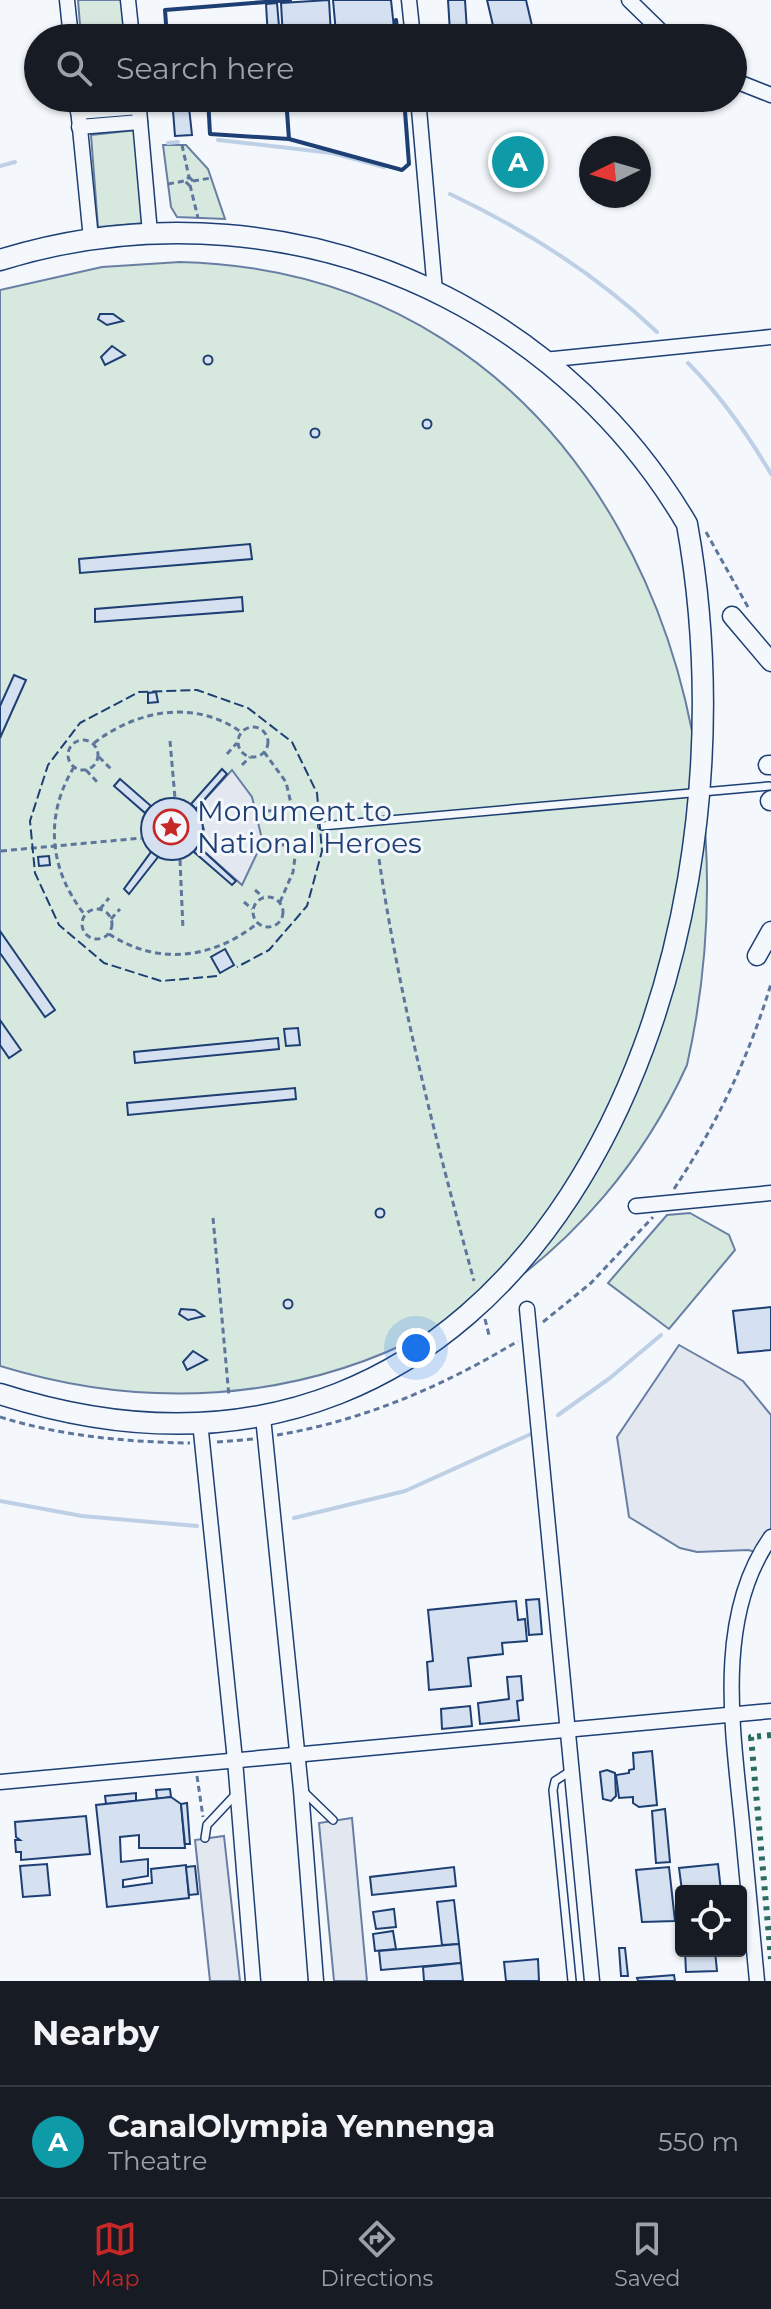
<!DOCTYPE html>
<html lang="en">
<head>
<meta charset="utf-8">
<style>
  body { margin:0; font-family:Montserrat,sans-serif; background:#20242c; color:#f1f3f6 }
  .controls { position:absolute; right:24px; bottom:24px; display:grid; overflow:hidden; border-radius:8px; box-shadow:0 2px 6px #0004 }
  .controls button { width:72px; height:72px; display:grid; place-items:center; padding:0; border:0; border-bottom:2px solid #363941; background:#171b24; color:#f1f3f6; font:40px sans-serif }
  .compass { position:absolute; left:579px; top:136px; width:72px; height:72px; border-radius:50%; background:#171b24; box-shadow:0 2px 6px #0004; rotate:265deg }
  .you { position:absolute; left:416px; top:1348px; width:28px; height:28px; margin:-20px; border:6px solid #fff; border-radius:50%; background:#1a73e8; box-shadow:0 0 0 12px #1a73e833 }
  .badge { display:grid; place-items:center; width:52px; height:52px; border-radius:50%; background:#c62828; color:#fff; font-size:26px; font-weight:700 }
  .pin { position:absolute; translate:-50% -50%; border:4px solid #fff; box-shadow:0 2px 8px #0006 }
  .list { margin:0; padding:0; list-style:none }
  h2 { display:flex; justify-content:space-between; align-items:center; height:104px; margin:0; padding:0 32px; font-size:34px }
  h2 small { font-size:26px; font-weight:400; color:#9ea1a6 }
  .list li { display:grid; grid-template-columns:52px 1fr auto; gap:24px; align-items:center; box-sizing:border-box; height:112px; padding:0 32px; border-top:2px solid #363941 }
  .list b { display:block; font-size:30px; white-space:nowrap }
  .list p { margin:0; font-size:26px; white-space:nowrap; color:#9ea1a6 }
  .list em { font-size:26px; font-style:normal; color:#9ea1a6 }
  .icon { flex:none; width:44px; height:44px; fill:none; stroke:currentColor; stroke-width:2; stroke-linecap:round; stroke-linejoin:round }
  .map { position:relative; flex:none; width:771px; height:1981px; overflow:hidden }
  .search { position:absolute; background:#171b24; box-shadow:0 2px 6px #0004; left:24px; right:24px; top:24px; height:88px; display:flex; align-items:center; gap:20px; box-sizing:border-box; padding:0 28px; border-radius:44px; color:#9ea1a6; font-size:30px }
  .sheet { height:216px; background:#171b24 }
  nav { display:flex; justify-content:space-around; align-items:center; box-sizing:border-box; height:112px; border-top:2px solid #363941; background:#171b24; font-size:22px; color:#9ea1a6 }
  nav a { display:grid; justify-items:center; gap:4px }
  nav .on { color:#c62828 }
  .map>svg:first-child { display:block }
  .green { fill:#d7e8df; stroke:#687fa3; stroke-width:2; fill-rule:evenodd }
  .parking { fill:#e3e8f0; stroke:#687fa3; stroke-width:2 }
  .lines { fill:none; stroke-linecap:round; stroke-linejoin:round }
  .stream { stroke:#bed0e5; stroke-width:4 }
  .building { fill:#d5e0f0; stroke:#1d3f73; stroke-width:2 }
  .service-casing { stroke:#1d3f73; stroke-width:10 }
  .minor-casing { stroke:#1d3f73; stroke-width:17 }
  .secondary-casing { stroke:#1d3f73; stroke-width:21 }
  .primary-casing { stroke:#1d3f73; stroke-width:23 }
  .path { stroke:#5e769c; stroke-width:3; stroke-dasharray:6 4; stroke-linecap:butt }
  .service { stroke:#f4f7fb; stroke-width:7 }
  .minor { stroke:#f4f7fb; stroke-width:14 }
  .secondary { stroke:#f4f7fb; stroke-width:18 }
  .primary { stroke:#f4f7fb; stroke-width:20 }
  .hedge { stroke:#2c6c60; stroke-width:6; stroke-dasharray:4 6; stroke-linecap:butt }
  .fence { stroke:#1d3f73; stroke-width:2; stroke-dasharray:10 4; stroke-linecap:butt }
  .wall { stroke:#1d3f73; stroke-width:4 }
  .labels { text-anchor:middle; stroke-width:6; stroke-linejoin:round; paint-order:stroke }
  .poi-label { font-size:28px; fill:#1d3f73; stroke:#f4f7fb; text-anchor:start }
</style>
</head>
<body>
<div class="map">
<svg width="771" height="1981" viewBox="0 0 771 1981">
  <rect width="100%" height="100%" fill="#f4f7fb"/>
  <g class="green">
    <path d="M78,0h45l3,38h-45z"/>
    <path d="M137,130l8,93 -47,4 -7,-92z"/>
    <path d="M163,145h23l22,24 17,50 -48,-2 -6,-10z"/>
    <path d="M180,262c407,10 591,429 507,803 -43,95 -112,177 -200,235 -18,13 -40,22 -60,33 -134,70 -284,77 -427,33v-1076l102,-23zM202,819l40,65 -43,-37 5,-18z"/>
    <path d="M690,1213l39,22 6,15 -66,79 -61,-46 59,-68z"/>
  </g>
  <g class="parking">
    <path d="M232,770l20,27 9,38 -1,12 -18,38 -44,-39 6,-17 -8,-20z"/>
    <path d="M679,1345l64,36 28,34v122l-11,16 -12,-3 -51,2 -17,-4 -51,-31 -12,-80z"/>
    <path d="M352,1818l15,163h-33l-15,-158z"/>
    <path d="M224,1836l16,145h-30l-15,-141z"/>
  </g>
  <g class="lines">
    <g class="stream">
      <path d="M218,140l114,13 52,14"/>
      <path d="M168,143l10,-1"/>
      <path d="M0,166l15,-4"/>
      <path d="M450,194c76,36 146,80 207,138"/>
      <path d="M688,363c34,34 59,70 83,111"/>
      <path d="M558,1415l52,-37 51,-43"/>
      <path d="M0,1501l82,15 115,10"/>
      <path d="M294,1518l111,-27 126,-57"/>
    </g>
  </g>
  <g class="building">
    <path d="M329,0l2,35 -48,3 -2,-35z"/>
    <path d="M333,0h58l3,28 -58,5z"/>
    <path d="M448,0h17l2,31 -17,1z"/>
    <path d="M487,0h39l7,30 -37,8z"/>
    <path d="M277,3l3,35h-12l-2,-34z"/>
    <path d="M172,98h16l4,37 -17,1z"/>
    <path d="M100,314h13l10,7 -16,4 -9,-6z"/>
    <path d="M112,346l13,9 -20,10 -4,-8z"/>
    <circle cx="208" cy="360" r="4.5"/>
    <circle cx="427" cy="424" r="4.5"/>
    <circle cx="315" cy="433" r="4.5"/>
    <path d="M250,544l2,15 -172,14 -1,-14z"/>
    <path d="M242,597l1,14 -148,11v-13z"/>
    <path d="M14,675l12,5 -26,58v-32z"/>
    <path d="M156,692l2,10 -10,1v-10z"/>
    <path d="M222,769l5,5 -31,35 -5,-5z"/>
    <path d="M120,779l31,27 -6,7 -31,-27z"/>
    <circle cx="172" cy="829" r="31"/>
    <circle cx="170" cy="828" r="14"/>
    <circle cx="170" cy="827" r="5"/>
    <path d="M198,846l38,35 -4,4 -38,-33z"/>
    <path d="M151,852l7,5 -29,37 -5,-5z"/>
    <path d="M49,856l1,9 -11,1 -1,-9z"/>
    <path d="M0,931l55,79 -10,7 -45,-64z"/>
    <path d="M225,949l9,16 -14,8 -9,-16z"/>
    <path d="M0,1020l21,30 -12,8 -9,-13z"/>
    <path d="M298,1028l2,17 -14,1 -2,-17z"/>
    <path d="M278,1038l1,11 -144,14 -1,-11z"/>
    <path d="M295,1088l1,11 -168,16 -1,-12z"/>
    <circle cx="380" cy="1213" r="4.5"/>
    <circle cx="288" cy="1304" r="4.5"/>
    <path d="M771,1307v43l-33,3 -5,-42z"/>
    <path d="M181,1309l14,1 9,6 -16,4 -9,-6z"/>
    <path d="M193,1351l14,9 -20,10 -4,-8z"/>
    <path d="M539,1599l3,35 -13,1 -3,-35z"/>
    <path d="M516,1601l2,19 7,-1 2,22 -25,2 1,11 -35,4 3,28 -42,4 -2,-28 6,-1 -5,-51z"/>
    <path d="M521,1676l2,24 -6,1 2,19 -39,4 -2,-21 31,-4 -2,-22z"/>
    <path d="M470,1706l2,20 -30,3 -1,-20z"/>
    <path d="M652,1751l5,54 -18,2 -6,-4v-6l-14,1 -3,-23 13,-2v-3l5,-1 -1,-16z"/>
    <path d="M607,1770l8,3 1,23 -5,5 -8,-2 -3,-27z"/>
    <path d="M170,1789l1,8 -14,2 -1,-9z"/>
    <path d="M136,1793v8l-30,3 -1,-8z"/>
    <path d="M171,1797l10,7 4,44h-46v-13l-19,2 1,25 27,-3v17l-25,4v7l29,-4 -1,-14 35,-4 3,33 -82,9 -11,-102z"/>
    <path d="M187,1803l3,41h-5l-4,-40z"/>
    <path d="M665,1809l5,53 -14,1 -4,-52z"/>
    <path d="M86,1816l4,38 -69,6v-8h-5l-1,-12h5l-4,-3 -1,-15z"/>
    <path d="M47,1864l3,31 -27,2 -3,-31z"/>
    <path d="M718,1864l3,27h-39l-3,-23z"/>
    <path d="M195,1866l3,28 -9,1 -3,-28z"/>
    <path d="M454,1867l2,19 -84,9 -2,-18z"/>
    <path d="M669,1867l6,54 -33,1 -6,-52z"/>
    <path d="M454,1900l5,44 -17,1 -5,-43z"/>
    <path d="M394,1909l2,18 -20,2 -3,-17z"/>
    <path d="M393,1931l3,18 -21,2 -2,-17z"/>
    <path d="M459,1944l2,19 -80,7 -2,-19z"/>
    <path d="M619,1948h6l3,28h-7z"/>
    <path d="M685,1951h30l2,20 -31,1z"/>
    <path d="M538,1959l1,22h-33l-2,-19z"/>
    <path d="M461,1963l2,18h-39l-1,-14z"/>
    <path d="M674,1975l1,6h-37l-1,-3z"/>
  </g>
  <g class="lines">
    <g class="service-casing">
      <g id="service">
        <path d="M322,826l447,-40"/>
        <path d="M303,1791l30,29"/>
        <path d="M205,1838l2,-13 30,-32"/>
        <path d="M572,1981l-19,-191 2,-9 17,-11"/>
      </g>
    </g>
    <g class="minor-casing">
      <g id="minor">
        <path d="M67,0l4,38"/>
        <path d="M128,0l4,38"/>
        <path d="M409,0l4,38"/>
        <path d="M629,0l39,38"/>
        <path d="M733,80l38,15"/>
        <path d="M77,98l14,141"/>
        <path d="M138,98l12,135"/>
        <path d="M418,98l17,193"/>
        <path d="M78,112l61,-5"/>
        <path d="M79,127l61,-5"/>
        <path d="M544,360l227,-23"/>
        <path d="M636,1206l135,-13"/>
        <path d="M527,1309l65,672"/>
        <path d="M263,1417l38,373 15,191"/>
        <path d="M200,1422l35,338 18,221"/>
        <path d="M0,1782l771,-71"/>
        <path d="M757,1981c-5,-53 -10,-105 -15,-158 -9,-91 -28,-206 29,-286"/>
      </g>
    </g>
    <g class="secondary-casing">
      <g id="secondary">
        <path d="M732,616l39,46"/>
        <path d="M768,765h3"/>
        <path d="M770,801l1,-1"/>
        <path d="M757,956l14,-25"/>
      </g>
    </g>
    <g class="primary-casing">
      <path id="primary" d="M0,260c147,-46 309,-33 446,37 100,51 184,130 241,227 84,466 -168,1036 -687,870"/>
    </g>
    <g class="path">
      <path d="M182,145l7,32"/>
      <path d="M189,177l4,4 -4,4 -4,-4z"/>
      <path d="M193,181l18,-3"/>
      <path d="M168,184l16,-3"/>
      <path d="M190,185l8,33"/>
      <path d="M706,532l43,77"/>
      <circle cx="253" cy="742" r="15"/>
      <circle cx="83" cy="755" r="15"/>
      <path d="M170,741l5,57"/>
      <path d="M94,743c43,-33 100,-44 147,-11"/>
      <path d="M264,752l22,30 6,26"/>
      <path d="M227,754l10,-11"/>
      <path d="M99,757l12,12"/>
      <path d="M242,765l8,-8"/>
      <path d="M74,767c-30,49 -25,103 11,148"/>
      <path d="M86,770l13,14"/>
      <path d="M268,811l36,-4 11,12"/>
      <path d="M272,846l36,-4 7,-9"/>
      <path d="M1,851l141,-13"/>
      <path d="M379,859c21,143 57,282 95,422"/>
      <path d="M180,860l3,69"/>
      <path d="M255,890l8,7"/>
      <circle cx="268" cy="912" r="15"/>
      <path d="M244,902l8,7"/>
      <path d="M280,902l13,-30 4,-29"/>
      <circle cx="97" cy="924" r="15"/>
      <path d="M100,909l9,-11"/>
      <path d="M111,919l9,-10"/>
      <path d="M109,934c49,32 104,25 149,-11"/>
      <path d="M674,1189c43,-65 74,-130 97,-205"/>
      <path d="M213,1218l16,179"/>
      <path d="M485,1319l4,16"/>
      <path d="M543,1322l48,-39 62,-66"/>
      <path d="M0,1417c61,19 126,25 190,26"/>
      <path d="M277,1435c85,-14 167,-49 241,-94"/>
      <path d="M217,1442l37,-3"/>
      <path d="M197,1776l6,41"/>
    </g>
    <use href="#service" class="service"/>
    <use href="#minor" class="minor"/>
    <use href="#secondary" class="secondary"/>
    <use href="#primary" class="primary"/>
    <path class="hedge" d="M771,1735l-20,2 20,222"/>
    <path class="fence" d="M217,976l-56,5 -57,-18 -45,-38 -24,-52 -5,-52 18,-56 32,-42 59,-31 58,-2 51,18 44,34 25,51 5,58 -15,55 -38,44 -32,17"/>
    <g class="wall">
      <path d="M394,26l2,-6 2,18"/>
      <path d="M167,38l-2,-28 125,-10"/>
      <path d="M208,98l2,36 79,5 -3,-41"/>
      <path d="M289,139l113,31 7,-6 -5,-66"/>
    </g>
  </g>
  <defs>
    <g id="sight-ring" transform="scale(1.8)"><circle r="9.5" fill="#f4f7fb" stroke="#c62828" stroke-width="1.5"/><path d="M0-6L1.8-2.2L6-1.7L2.9 1.2L3.7 5.4L0 3.3L-3.7 5.4L-2.9 1.2L-6-1.7L-1.8-2.2Z" fill="#c62828"/></g>
  </defs>
  <g fill-rule="evenodd">
    <use href="#sight-ring" x="171" y="827"/>
  </g>
  <g class="labels">
    <g class="poi-label">
      <text x="197" y="821">Monument to<tspan x="197" dy="32">National Heroes</tspan></text>
    </g>
  </g>
</svg>
<div class="controls">
<button><svg class="icon" aria-label="locate" viewBox="0 0 24 24"><circle cx="12" cy="12" r="6"/><path d="M12 2v4M12 18v4M2 12h4M18 12h4"/></svg></button>
</div>
<svg class="compass" viewBox="-18 -18 36 36"><path d="M0-13l5 13h-10z" fill="#e53935"/><path d="M0 13l5-13h-10z" fill="#9ea1a6"/></svg>
<div class="you"></div>
<div class="pin badge" style="left:518px;top:162px;background:#0f9aa8">A</div>
<div class="search"><svg class="icon" aria-label="search" viewBox="0 0 24 24"><circle cx="10" cy="10" r="6"/><path d="M15 15l6 6"/></svg>Search here</div>
</div>
<section class="sheet">
<h2>Nearby<small></small></h2>
<ul class="list">
<li><span class="badge" style="background:#0f9aa8">A</span><div><b>CanalOlympia Yennenga</b><p>Theatre</p></div><em>550 m</em></li>
</ul>
</section>
<nav>
<a class="on"><svg class="icon" aria-label="map" viewBox="0 0 24 24"><path d="M3 6l6-2 6 2 6-2v14l-6 2-6-2-6 2zM9 4v14M15 6v14"/></svg>Map</a>
<a><svg class="icon" aria-label="directions" viewBox="0 0 24 24"><path d="M12 3l9 9-9 9-9-9zM9 14v-3h6M13 9l2 2-2 2"/></svg>Directions</a>
<a><svg class="icon" aria-label="saved" viewBox="0 0 24 24"><path d="M7 4h10v16l-5-4-5 4z"/></svg>Saved</a>
</nav>
</body>
</html>
